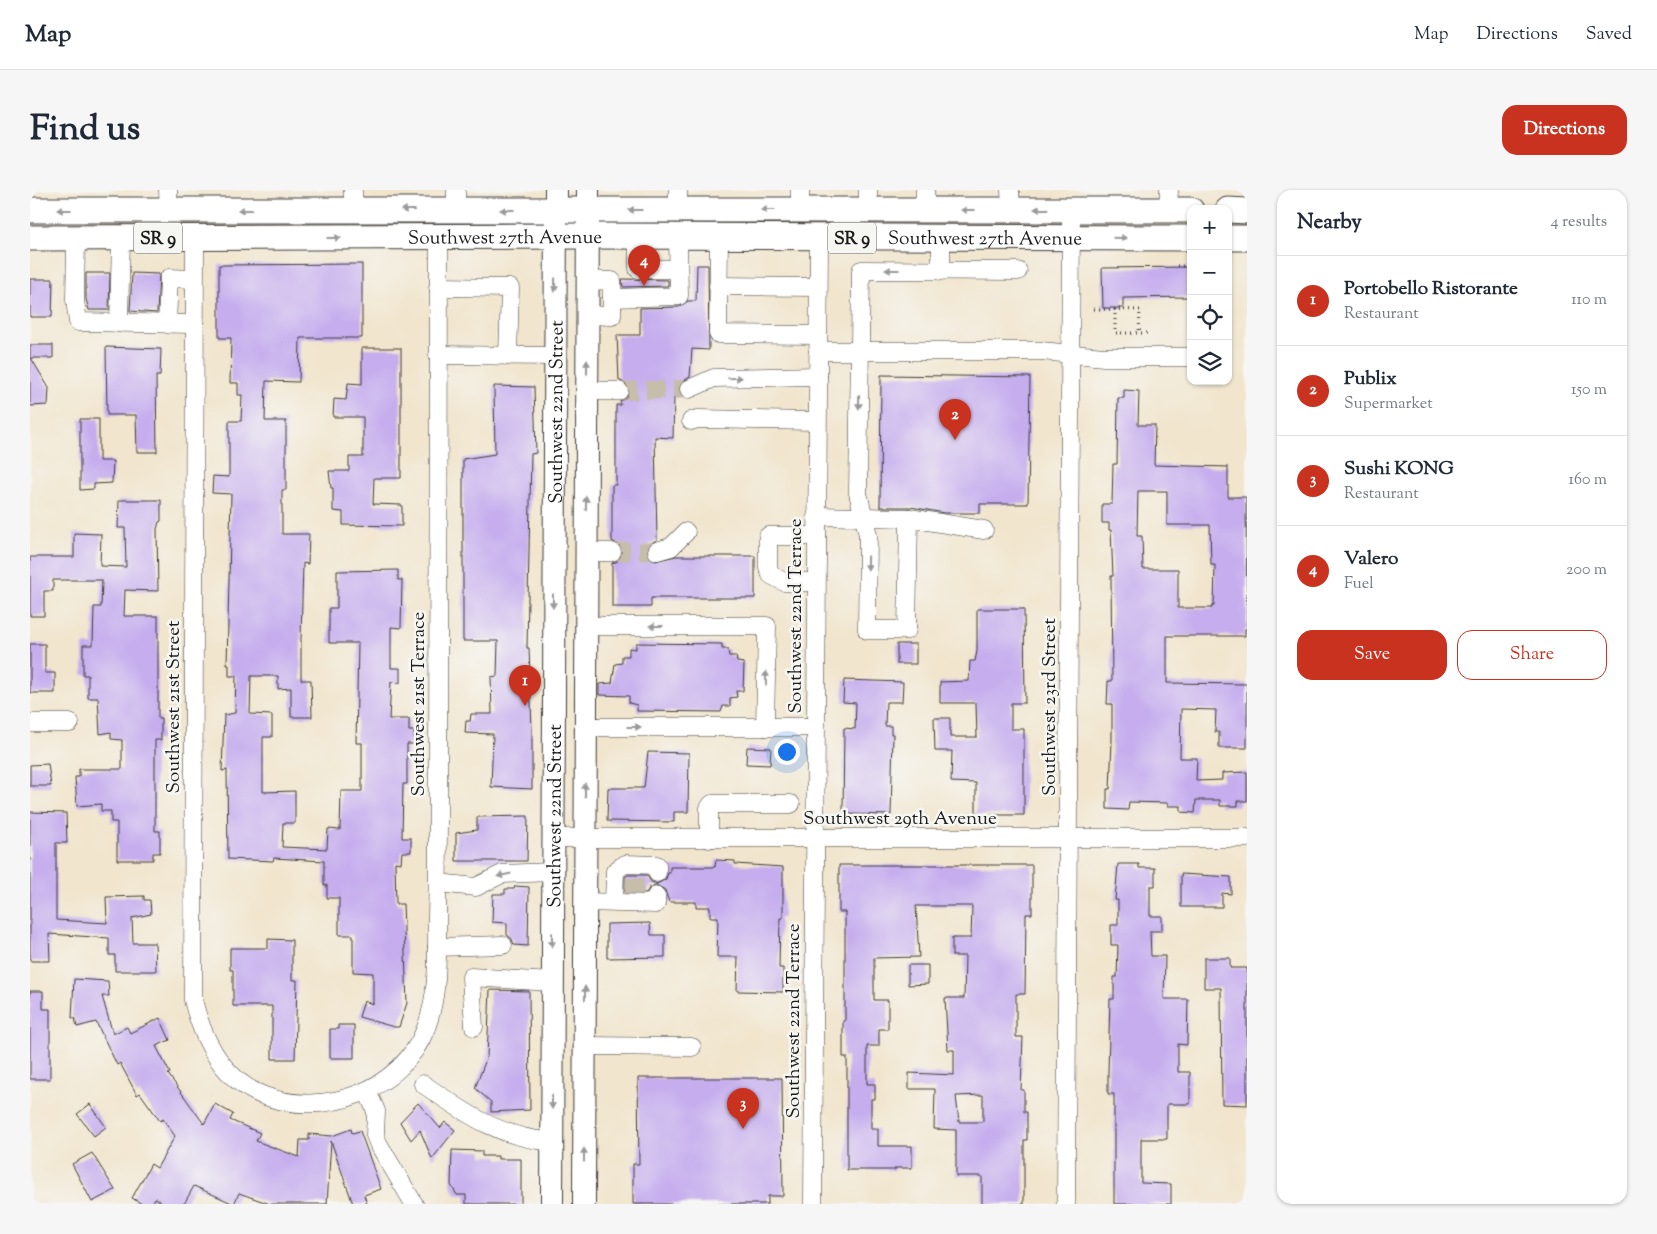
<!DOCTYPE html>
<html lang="en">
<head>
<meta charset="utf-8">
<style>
  body { margin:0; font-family:"Sorts Mill Goudy",serif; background:#f6f6f7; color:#1f2937 }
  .controls { position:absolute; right:15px; top:15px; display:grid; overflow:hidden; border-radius:10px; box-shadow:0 1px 4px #0004 }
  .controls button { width:45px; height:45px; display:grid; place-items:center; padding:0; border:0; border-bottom:1px solid #e0e1e3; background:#fff; color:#1f2937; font:25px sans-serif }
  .you { position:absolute; left:756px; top:561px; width:18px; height:18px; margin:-12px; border:4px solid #fff; border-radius:50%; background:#1a73e8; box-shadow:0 0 0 8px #1a73e833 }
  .badge { display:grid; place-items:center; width:32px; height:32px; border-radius:50%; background:#c8321e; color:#fff; font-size:16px; font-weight:700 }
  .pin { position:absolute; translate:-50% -41px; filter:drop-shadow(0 1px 2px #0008) }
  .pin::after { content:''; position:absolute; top:26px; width:18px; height:15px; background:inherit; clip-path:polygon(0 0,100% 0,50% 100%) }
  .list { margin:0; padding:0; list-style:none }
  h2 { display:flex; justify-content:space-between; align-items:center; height:65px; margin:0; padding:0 20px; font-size:21px }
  h2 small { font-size:16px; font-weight:400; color:#747a83 }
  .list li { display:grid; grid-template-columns:32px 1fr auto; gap:15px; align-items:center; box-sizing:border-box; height:90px; padding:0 20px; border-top:1px solid #e0e1e3 }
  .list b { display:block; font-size:19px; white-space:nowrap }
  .list p { margin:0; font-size:16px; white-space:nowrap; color:#747a83 }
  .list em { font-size:16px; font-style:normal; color:#747a83 }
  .actions { display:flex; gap:10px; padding:15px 20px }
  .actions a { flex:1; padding:11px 0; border:1px solid #c8321e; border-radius:15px; text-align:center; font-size:18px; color:#c8321e }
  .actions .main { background:#c8321e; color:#fff }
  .icon { flex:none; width:28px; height:28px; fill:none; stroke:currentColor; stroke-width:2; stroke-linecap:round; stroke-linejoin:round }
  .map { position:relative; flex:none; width:1217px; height:1014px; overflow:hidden; border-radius:15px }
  header { display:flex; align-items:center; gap:30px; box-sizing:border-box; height:70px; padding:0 25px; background:#fff; border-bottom:1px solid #e0e1e3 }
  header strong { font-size:24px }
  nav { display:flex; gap:28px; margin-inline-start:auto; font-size:18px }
  .intro { display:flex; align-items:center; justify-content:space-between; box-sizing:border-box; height:120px; padding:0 30px }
  h1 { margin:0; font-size:35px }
  .button { padding:12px 22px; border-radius:15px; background:#c8321e; color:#fff; font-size:18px; font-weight:700 }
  main { display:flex; gap:30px; padding:0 30px }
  aside { flex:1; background:#fff; border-radius:15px; box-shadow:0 1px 4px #0004 }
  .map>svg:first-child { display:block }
  .building { fill:#c6aeee; fill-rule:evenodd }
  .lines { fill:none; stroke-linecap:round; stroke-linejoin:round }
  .minor-tunnel { stroke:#c6bdaa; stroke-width:18; stroke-dasharray:18 9; stroke-linecap:butt }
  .minor-casing { stroke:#3c3a37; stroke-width:19 }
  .major-casing { stroke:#3c3a37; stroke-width:24 }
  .highway-casing { stroke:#3c3a37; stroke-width:27 }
  .path { stroke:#3c3a37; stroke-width:3; stroke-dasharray:1 4; stroke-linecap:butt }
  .minor { stroke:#fff; stroke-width:18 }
  .major { stroke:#fff; stroke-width:22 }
  .highway { stroke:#fff; stroke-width:25 }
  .oneway { fill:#999 }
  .labels { text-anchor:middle; stroke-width:5; stroke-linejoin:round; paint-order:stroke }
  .shield { fill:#f6f6f2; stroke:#5d5d5c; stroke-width:1 }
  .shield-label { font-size:18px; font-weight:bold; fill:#1c1c1c }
  .street-label { font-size:19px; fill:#1c1c1c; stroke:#f6f6f2 }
</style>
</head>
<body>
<header>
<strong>Map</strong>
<nav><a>Map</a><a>Directions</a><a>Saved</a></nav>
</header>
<div class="intro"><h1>Find us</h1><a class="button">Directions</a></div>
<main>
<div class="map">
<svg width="1217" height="1014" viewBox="0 0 1217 1014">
  <rect width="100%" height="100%" fill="#f6f6f2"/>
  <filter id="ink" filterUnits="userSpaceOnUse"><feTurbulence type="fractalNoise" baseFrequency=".02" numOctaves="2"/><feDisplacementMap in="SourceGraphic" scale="10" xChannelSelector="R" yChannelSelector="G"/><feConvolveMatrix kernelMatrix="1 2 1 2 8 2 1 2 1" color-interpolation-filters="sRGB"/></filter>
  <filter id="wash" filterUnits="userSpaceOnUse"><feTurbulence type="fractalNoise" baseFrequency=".0096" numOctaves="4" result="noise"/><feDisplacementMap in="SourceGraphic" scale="20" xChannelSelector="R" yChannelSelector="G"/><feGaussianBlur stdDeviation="1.12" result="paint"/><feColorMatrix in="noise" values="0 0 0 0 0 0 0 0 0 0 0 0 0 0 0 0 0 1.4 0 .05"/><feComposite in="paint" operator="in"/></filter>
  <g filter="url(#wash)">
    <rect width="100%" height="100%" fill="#f1e5cd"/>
    <g id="blocks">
      <g class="building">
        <path d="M332,74v74h-62l-1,44 -33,-1 -1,40h21v69h-4v44h27l-1,30 -5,-1 -2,76v41h10l1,37h-21v-29l-13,1v-13h-27l-1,38 22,1v22h-9v55l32,-1v32h-12l-1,24 45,2 1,-20 12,1 1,-39h21v-48h-6l2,-100h-29v-35h8v-37l61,-1v10h4l-1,48 -10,-1v41h9v15l-9,-1 -2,37h20v12h5v13h-7v40h-4l-1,54h9v14h-9l-1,11 -6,-1 1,42h7l4,99 -8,24h-5l-35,-10 5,-16 9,3v-31l-20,-1v-37h-14v-37h-12v-13h-3v-24l-50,-3 -1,3 -45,-2 -1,-89 -5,1 2,-56 11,-2 1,-37h-7v-11h-2l4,-171 -19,-1 1,-17 16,1v-56h12l1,-26h-4v-12h-8l1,-45h-12v-73z"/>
        <path d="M667,75h11l1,85 -17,-1 -2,28 -10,6 -2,5 4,9h-8l-1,41 -18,-1 2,103 -8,4 -2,9 8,8 21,-5h79v42h-104v9h-39v-44l6,-2 5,-9 -2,-6 -9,-5v-56h4v-80h5l-1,-4 8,-4 2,-6 -2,-6 -9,-5 -2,-45h23v-27l39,-1 9,-6h8z"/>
        <path d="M1159,77v30l-66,1v10h-20l-1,-40z"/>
        <path d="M56,83h24l-1,37h-20l-3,-11z"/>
        <path d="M102,83l27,1 -2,39 -27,-2z"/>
        <path d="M0,89h23l-1,38h-22z"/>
        <path d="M592,89l46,1v6l-45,1z"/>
        <path d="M0,155h23v13h-22l18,30 -1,17 -18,1z"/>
        <path d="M76,157l55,2 -1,27h-4l1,76h-20l-1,-37h-29z"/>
        <path d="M332,158h39v130h-27l-1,26 29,1v21l-59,-1v-13l-10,-1v-23h-2l-2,-17h20v-14h14v-40h-30l1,-18 12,1 2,-17 14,1z"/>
        <path d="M851,185l149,2 -2,127h-48v9h-36l-33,-6h-31z"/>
        <path d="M464,196l40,1 2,66 -5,1 -4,194h2l3,83v58l-41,-2 2,-53 -28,-1 1,-12h4l1,-7h21l-1,-37 6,-1 1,-35h-35v-182l32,-5z"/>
        <path d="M1094,200l15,1 -1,34h17l-1,40 74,2v30h18l1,132h-2v7h-78v47l80,1v64h-28v-16h-4l1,-22 -35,-1 -1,49h17l-1,23 26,-1v-7l25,-1v29h-9v5h-18v-6h-24l-1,13 -14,-1v-6h-13v-3l-39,-1 -1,8 -21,-1v-20h3l2,-48v-37h-5l1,-23h4l-1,-105h2l-2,-46h-2v-7h-7v-19h10l1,-40h4l1,-66h6zM1108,301h29v34h43l1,40h4l-1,41h-2v2h-34v-39h-35l-1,-33h-5z"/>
        <path d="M50,229h19v42h14l-1,22 -18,1v5l-14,1z"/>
        <path d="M89,310h42v21l-2,1 -2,7 1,62 -33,-1 -1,26h34v102h3v22h-6v91h5v22h-7v7h-36v-38h-6v-11h-10v-7l-24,2 -2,-29h4v-8h43v-29l-11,-1v-7l-11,2 -2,-36h-10v-23h-5v-30h10l1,-38h7l1,-27h-49v11h-9v25h-14v-59h44v-24l27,1 -1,32 26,1 -1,-39h-7z"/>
        <path d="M947,419h47l1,94h-14v26h13v86h-48v-32l-25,-1 1,-31h-17l-1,-33h16v19h27l-1,-34h-36v-21l29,-1 1,-20h5l2,-10z"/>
        <path d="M606,453l86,1v5h6l1,7h7l1,6 7,1 -1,28h-7l1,6 -7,1v8h-7l-2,6 -84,-1v-6l-8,-2v-7l-30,-1v-11l13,-1 3,-19 7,-1v-7h7v-8l7,1z"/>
        <path d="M0,454h15v29h10v20h-25z"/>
        <rect x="867" y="454" width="19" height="20"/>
        <path d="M814,490l59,2 -1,20h-16l-1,24h6v8h2l-2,81 -48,-1 1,-86 11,1 1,-26 -13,-1z"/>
        <path d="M717,557l24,1 -1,17 -24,-1z"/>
        <path d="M618,562l41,1 -1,59h-14v10l-67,-1 1,-33h36z"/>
        <path d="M18,574l3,22h-21v-21z"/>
        <path d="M0,622l36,1 1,30h-11v77l51,3 -1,-26 38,-1v4h6l1,14 -19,4 1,25h22l1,28h-41v-16h-6v-17l-60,-4 1,27h-20z"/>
        <path d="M498,626l-1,45h-71v-28l21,-3v-13z"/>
        <path d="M686,670l19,1v3l48,3v51h-3l-1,50h4v24l-46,-1 1,-34h-21l1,-40h-8v-10h-14v-5h-27l-4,-12 -9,-5 -6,2 -4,6 -21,-1v-15l3,-2h19l4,7 6,2 9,-5 2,-6h2v-6h45z"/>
        <path d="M1088,674h21v4h16v18h-5v30h12v15h-12l1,25h14l-1,43h24l-1,46 -9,-1v28h12v32h-23v35h-26v44l30,1v20h-57v-110h-6v-22l2,-73h4v-22h3l1,-32h-7v-20h7v-25h-3z"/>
        <path d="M809,675h193v49h-6l-1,80h-9v43h7l-2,53h3v22h3v28h-3v64h-42v-28h-26v-46l-22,-1 1,-40h-26v-16l45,2v-25h-6l-3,-52h19l1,-42h-13v-18h19l1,-32h-56l3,51 -45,1v42h14v29h-9v17h-12v38h8v15h-4v30h7v17h34v22h-17v2h-48v-113h-4v-36h2v-109h-6zM953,905v27h-24l-3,-26z"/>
        <path d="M1151,684l50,3v17l-9,-1v14h-41z"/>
        <path d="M485,696l14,1 -1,59 -14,-1 -2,-6 -5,-4v-12l-15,-1 1,-28h12v-5h9z"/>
        <path d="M620,733l1,12h14v22l-58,1v-34z"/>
        <path d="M238,749l24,1v40h5l-2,79h-23v-53h-39v-36h-3v-22h38z"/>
        <path d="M1174,768h26v10h17v137l-25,-1 -1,-116h-17z"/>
        <path d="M878,775h20v19l-20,1z"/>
        <path d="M44,789l34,2 1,15h-7l11,38 14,-7 3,6 30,-15 10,22 -14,6 14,27 -2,1 36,50 11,-20 18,10 -3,6 30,13 -4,8 43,16 1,-17h9v-6l23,2 19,-7 1,4 8,-2 21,58 -17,6 3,9h-14l-22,-63 -4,63h-57l-31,-11 -5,11 -40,-18 -10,18h-19l-10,-6 -3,6h-10l-10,-6 19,-34 6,4 18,-32 -12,-17 -3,2 -20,-28 -3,2 -17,-32 -3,2 -21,-43 -19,5 -2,-9h-3z"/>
        <path d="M460,800l39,1 1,119 -39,2v-10l-16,-14 12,-31z"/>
        <path d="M0,801h13v18h7v70h-20z"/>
        <path d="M308,835h16v33h-24v-29h8z"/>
        <path d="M608,888h144l1,118h-15v8h-135v-40h6z"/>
        <path d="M388,913l22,25 5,-6 10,8 -23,29 -12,-29 -9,10 -11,-18z"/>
        <path d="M60,914l16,23 -12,9 -17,-22z"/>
        <path d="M422,960l30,1v5h16v3h23v45h-55v-9h-9l-6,-10z"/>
        <path d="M62,963l23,37 -23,12 -20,-38z"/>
      </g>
    </g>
  </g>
  <g filter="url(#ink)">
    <use href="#blocks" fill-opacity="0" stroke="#3c3a37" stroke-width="1"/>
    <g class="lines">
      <g class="minor-tunnel">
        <path d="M589,201l70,-2"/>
        <path d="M582,362l45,-1"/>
        <path d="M604,706l1,-24"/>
      </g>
      <g class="minor-casing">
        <g id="minor">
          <path d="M138,0l1,20"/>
          <path d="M323,0v20"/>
          <path d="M426,0v20"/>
          <path d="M770,0v20"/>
          <path d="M980,0l1,19"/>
          <path d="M648,20v-20"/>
          <path d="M838,20v-20"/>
          <path d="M895,20v-20"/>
          <path d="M1138,20l1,-20"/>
          <path d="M608,47v32h40"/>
          <path d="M689,47l-1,97 100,1"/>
          <path d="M46,48l-1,62 3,22 117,2"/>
          <path d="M165,48l-2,762c10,40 29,79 69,95 61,24 140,-4 164,-67 13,-35 11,-73 11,-110 1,-43 1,-85 1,-128 0,-184 1,-368 1,-552"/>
          <path d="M911,81v-33"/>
          <path d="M688,96l100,1"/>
          <path d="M408,97l72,1 -2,68"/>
          <path d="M582,108l67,-2 -1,-59"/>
          <path d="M558,125l24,1v-35l-24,-1"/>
          <path d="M89,133l2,-85"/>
          <path d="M137,134l2,-46 25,1"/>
          <path d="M788,161h223l63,6h87"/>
          <path d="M408,165l117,1"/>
          <path d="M659,199l25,-11 104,-2"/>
          <path d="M557,201h32"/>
          <path d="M661,231l6,-2 120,2"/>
          <path d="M786,326l93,2 75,12"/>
          <path d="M879,328l-2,112h-40l1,-95 -10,-42 3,-223 157,1"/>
          <path d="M627,361l14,-4 15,-15"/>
          <path d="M556,362h26"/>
          <path d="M786,392h-32l-13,-7 -3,-8v-31h48"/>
          <path d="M556,436h181l-2,101"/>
          <path d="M0,533h40"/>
          <path d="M555,537h230"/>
          <path d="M523,648h694"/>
          <path d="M679,649v-31l3,-4h79"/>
          <path d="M408,693l38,4 26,-13 50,-2"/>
          <path d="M555,712l71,2v-8"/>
          <path d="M584,712l1,-31 10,-7 32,1v8"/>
          <path d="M407,757l66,-2"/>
          <path d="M444,837l-3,-50 81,5"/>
          <path d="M554,856l108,1"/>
          <path d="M393,894c44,30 75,53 129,58"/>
          <path d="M337,901l9,20 -1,24 3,8 36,61"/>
          <path d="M783,1014l6,-966"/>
          <path d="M1036,1014l5,-994"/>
        </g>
      </g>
      <g class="major-casing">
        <g id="major">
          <path id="s1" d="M522,1014l4,-1014"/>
          <path d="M554,1014l4,-1014"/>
        </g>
      </g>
      <g class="highway-casing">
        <g id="highway">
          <path d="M0,20h1161"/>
          <path d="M1198,20l19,1"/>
          <path id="s2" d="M0,48l558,-2 603,2"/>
          <path d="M1198,48h19"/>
        </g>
      </g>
      <g class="path">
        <path d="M1147,76h14"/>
        <path d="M1064,119l46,1 -1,23"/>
        <path d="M1085,119v24h36"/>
      </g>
      <use href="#minor" class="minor"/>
      <use href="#major" class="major"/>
      <use href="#highway" class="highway"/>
    </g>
    <defs><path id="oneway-solid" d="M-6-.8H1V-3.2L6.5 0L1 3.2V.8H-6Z" transform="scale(1.25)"/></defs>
    <g class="oneway">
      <use href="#oneway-solid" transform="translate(1011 19) rotate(-180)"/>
      <use href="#oneway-solid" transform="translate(34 20) rotate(180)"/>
      <use href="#oneway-solid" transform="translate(215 20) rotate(180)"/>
      <use href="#oneway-solid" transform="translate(378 20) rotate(180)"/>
      <use href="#oneway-solid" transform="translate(477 20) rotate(180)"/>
      <use href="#oneway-solid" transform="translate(605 20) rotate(-180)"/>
      <use href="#oneway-solid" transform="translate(738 20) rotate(-180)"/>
      <use href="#oneway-solid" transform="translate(938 20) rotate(180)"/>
      <use href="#oneway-solid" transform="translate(304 48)"/>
      <use href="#oneway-solid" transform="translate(1090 48) rotate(1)"/>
      <use href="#oneway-solid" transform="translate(862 80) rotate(-180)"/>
      <use href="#oneway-solid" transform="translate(525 95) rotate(91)"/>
      <use href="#oneway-solid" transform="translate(557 177) rotate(-90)"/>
      <use href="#oneway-solid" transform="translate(705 188) rotate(-1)"/>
      <use href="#oneway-solid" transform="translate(829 212) rotate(91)"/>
      <use href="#oneway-solid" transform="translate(556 313) rotate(-89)"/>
      <use href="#oneway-solid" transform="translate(838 373) rotate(91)"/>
      <use href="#oneway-solid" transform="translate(523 411) rotate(90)"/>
      <use href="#oneway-solid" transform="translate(626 436) rotate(180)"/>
      <use href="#oneway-solid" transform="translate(736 488) rotate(-89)"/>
      <use href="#oneway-solid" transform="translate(604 537)"/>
      <use href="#oneway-solid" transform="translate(555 600) rotate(-90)"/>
      <use href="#oneway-solid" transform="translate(474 685) rotate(168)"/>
      <use href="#oneway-solid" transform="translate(522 750) rotate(90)"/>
      <use href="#oneway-solid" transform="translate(555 803) rotate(-90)"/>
      <use href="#oneway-solid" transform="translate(522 912) rotate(90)"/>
      <use href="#oneway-solid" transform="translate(554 965) rotate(-90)"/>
    </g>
  </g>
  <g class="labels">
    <g class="shield">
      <rect x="104" y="32.5" width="48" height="31" rx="4"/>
      <rect x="798" y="32.5" width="48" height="31" rx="4"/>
    </g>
    <g class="shield-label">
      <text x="128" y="54">SR 9</text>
      <text x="822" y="54">SR 9</text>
    </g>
    <g class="street-label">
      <text dy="7" stroke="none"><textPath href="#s2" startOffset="475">Southwest 27th Avenue</textPath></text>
      <text dy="7" stroke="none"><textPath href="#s2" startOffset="955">Southwest 27th Avenue</textPath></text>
      <text dy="7" stroke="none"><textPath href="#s1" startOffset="792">Southwest 22nd Street</textPath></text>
      <text transform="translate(764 426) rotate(-90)" y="7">Southwest 22nd Terrace</text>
      <text transform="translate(387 514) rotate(-90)" y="7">Southwest 21st Terrace</text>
      <text transform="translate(142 517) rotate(-90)" y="7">Southwest 21st Street</text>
      <text transform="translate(1018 517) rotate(-90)" y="7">Southwest 23rd Street</text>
      <text dy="7" stroke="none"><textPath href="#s1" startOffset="388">Southwest 22nd Street</textPath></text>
      <text x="870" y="634">Southwest 29th Avenue</text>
      <text transform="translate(762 831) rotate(-90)" y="7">Southwest 22nd Terrace</text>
    </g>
  </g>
</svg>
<div class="controls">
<button>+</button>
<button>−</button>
<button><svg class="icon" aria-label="locate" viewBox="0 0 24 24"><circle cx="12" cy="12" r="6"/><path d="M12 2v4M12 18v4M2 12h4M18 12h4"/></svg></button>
<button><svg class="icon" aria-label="layers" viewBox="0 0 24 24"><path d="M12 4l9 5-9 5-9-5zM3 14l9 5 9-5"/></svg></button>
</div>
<div class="you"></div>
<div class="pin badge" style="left:495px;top:516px">1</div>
<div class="pin badge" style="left:925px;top:250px">2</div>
<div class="pin badge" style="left:713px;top:939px">3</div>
<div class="pin badge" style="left:614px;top:96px">4</div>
</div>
<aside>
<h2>Nearby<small>4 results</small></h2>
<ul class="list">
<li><span class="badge">1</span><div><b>Portobello Ristorante</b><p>Restaurant</p></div><em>110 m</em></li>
<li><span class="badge">2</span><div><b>Publix</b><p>Supermarket</p></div><em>150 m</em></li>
<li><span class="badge">3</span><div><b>Sushi KONG</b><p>Restaurant</p></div><em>160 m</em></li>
<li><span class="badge">4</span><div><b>Valero</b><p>Fuel</p></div><em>200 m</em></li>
</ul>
<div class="actions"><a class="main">Save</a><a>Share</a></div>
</aside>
</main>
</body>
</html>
